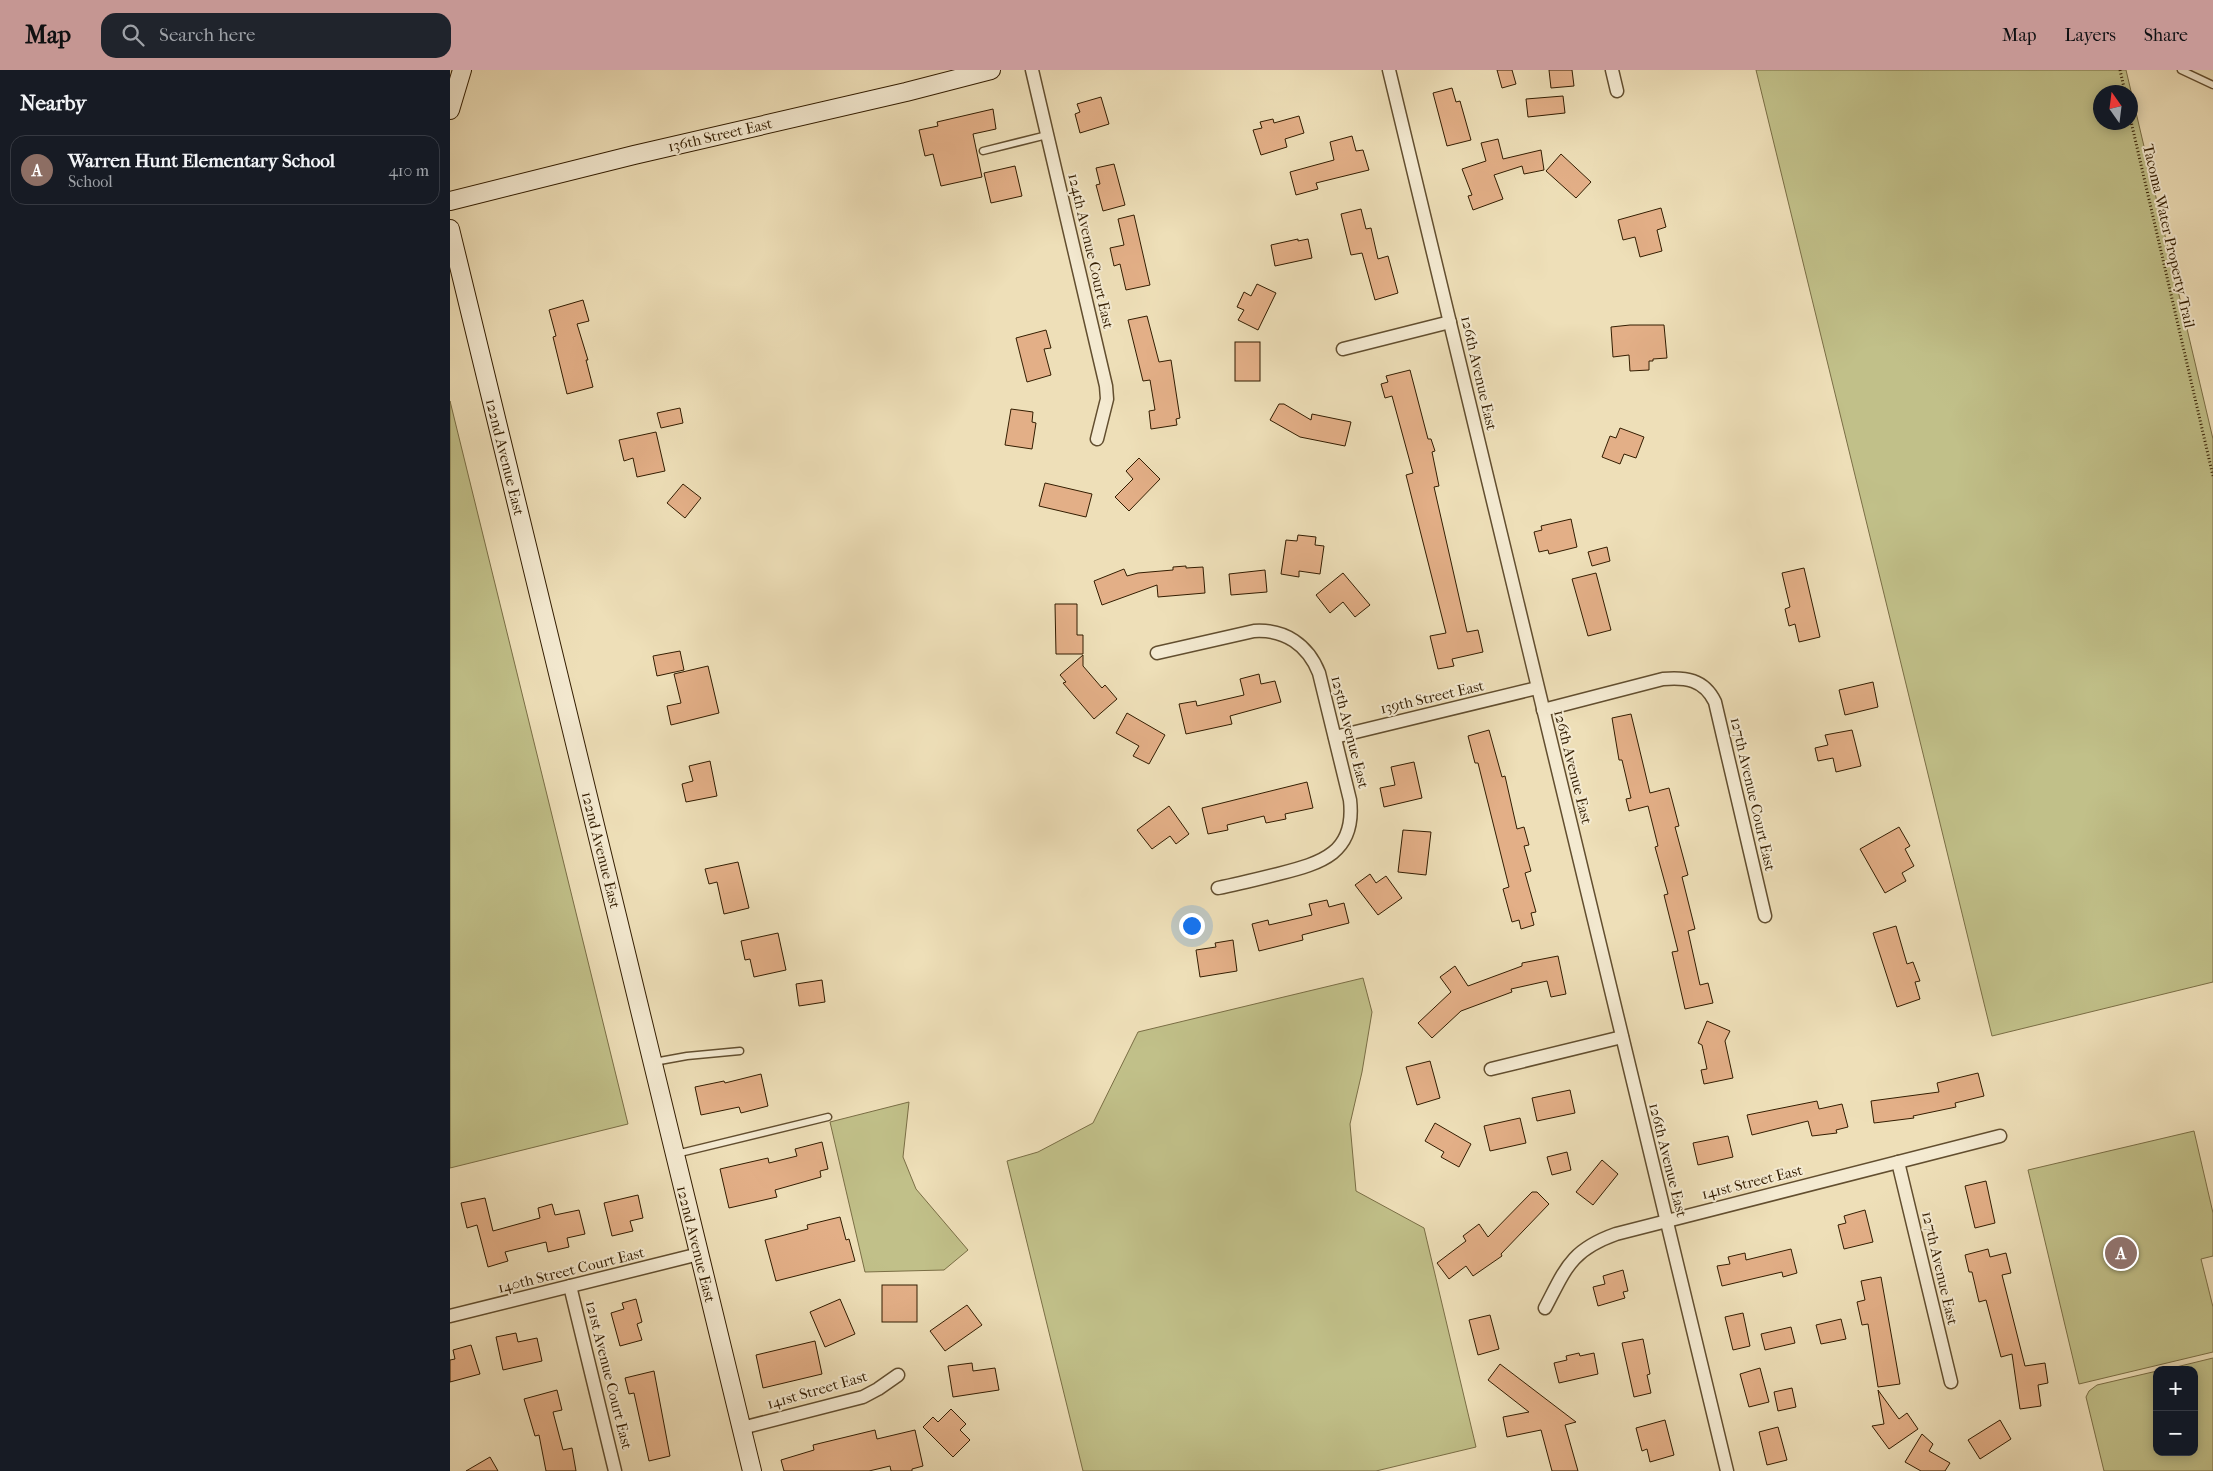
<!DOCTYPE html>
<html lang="en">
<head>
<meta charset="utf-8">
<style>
  body { margin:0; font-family:"IM FELL French Canon",serif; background:#20242c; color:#f1f3f6 }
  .controls { position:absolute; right:15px; bottom:15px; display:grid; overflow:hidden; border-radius:10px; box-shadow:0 2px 12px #0003 }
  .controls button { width:45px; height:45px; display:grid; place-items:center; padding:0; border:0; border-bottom:1px solid #363941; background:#171b24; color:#f1f3f6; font:25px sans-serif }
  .compass { position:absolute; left:1643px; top:15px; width:45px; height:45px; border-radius:50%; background:#171b24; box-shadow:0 2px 12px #0003; rotate:346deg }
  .you { position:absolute; left:741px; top:855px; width:18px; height:18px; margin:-12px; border:4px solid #fff; border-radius:50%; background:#1a73e8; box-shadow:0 0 0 8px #1a73e833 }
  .badge { display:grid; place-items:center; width:32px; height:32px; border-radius:50%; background:#c59692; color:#fff; font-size:16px; font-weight:700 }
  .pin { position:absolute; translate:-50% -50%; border:2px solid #fff; box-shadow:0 1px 5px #0006 }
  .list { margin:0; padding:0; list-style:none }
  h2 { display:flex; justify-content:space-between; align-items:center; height:65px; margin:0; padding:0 20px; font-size:21px }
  h2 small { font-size:16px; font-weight:400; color:#9ea1a6 }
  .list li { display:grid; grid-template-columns:32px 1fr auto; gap:15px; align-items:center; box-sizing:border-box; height:70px; margin:0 10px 10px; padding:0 10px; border:1px solid #363941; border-radius:15px }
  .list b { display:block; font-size:19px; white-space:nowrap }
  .list p { margin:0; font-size:16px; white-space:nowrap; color:#9ea1a6 }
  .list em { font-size:16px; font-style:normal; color:#9ea1a6 }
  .icon { flex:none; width:28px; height:28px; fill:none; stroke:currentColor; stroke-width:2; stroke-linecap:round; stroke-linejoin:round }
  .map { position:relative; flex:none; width:1763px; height:1401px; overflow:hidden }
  header { display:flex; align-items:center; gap:30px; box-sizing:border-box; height:70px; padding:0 25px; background:#c59692; color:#111 }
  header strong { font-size:24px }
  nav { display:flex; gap:28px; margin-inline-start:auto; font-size:18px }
  .search { width:350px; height:45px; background:#20242c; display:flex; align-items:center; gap:12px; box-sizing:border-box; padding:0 18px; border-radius:15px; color:#9ea1a6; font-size:19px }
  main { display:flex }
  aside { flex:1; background:#171b24 }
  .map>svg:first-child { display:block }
  .green { fill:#c1c089; stroke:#7a6e45; fill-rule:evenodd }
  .building { fill:#e3af87; stroke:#331d01 }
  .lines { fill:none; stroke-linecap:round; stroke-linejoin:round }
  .lane-casing { stroke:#624e2f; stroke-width:9 }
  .street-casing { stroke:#624e2f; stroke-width:15 }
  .secondary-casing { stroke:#331d01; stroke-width:20 }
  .path { stroke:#331d01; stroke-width:3; stroke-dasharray:1 2.5; stroke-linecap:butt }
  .lane { stroke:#f4ead1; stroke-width:6 }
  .street { stroke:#f4ead1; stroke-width:12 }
  .secondary { stroke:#f4ead1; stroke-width:18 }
  .labels { text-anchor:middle; stroke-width:4; stroke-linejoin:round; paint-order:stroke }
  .street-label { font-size:15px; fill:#331d01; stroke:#f4ead1 }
</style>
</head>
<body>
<header>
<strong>Map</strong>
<div class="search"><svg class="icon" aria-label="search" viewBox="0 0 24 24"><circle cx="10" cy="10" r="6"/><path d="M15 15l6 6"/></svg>Search here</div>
<nav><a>Map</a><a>Layers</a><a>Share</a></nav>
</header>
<main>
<aside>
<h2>Nearby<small></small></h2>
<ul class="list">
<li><span class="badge" style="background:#8d6e63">A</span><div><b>Warren Hunt Elementary School</b><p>School</p></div><em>410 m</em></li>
</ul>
</aside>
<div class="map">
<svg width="1763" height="1401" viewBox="0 0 1763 1401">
  <rect width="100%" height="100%" fill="#eedfb8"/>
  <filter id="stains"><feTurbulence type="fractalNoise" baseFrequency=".004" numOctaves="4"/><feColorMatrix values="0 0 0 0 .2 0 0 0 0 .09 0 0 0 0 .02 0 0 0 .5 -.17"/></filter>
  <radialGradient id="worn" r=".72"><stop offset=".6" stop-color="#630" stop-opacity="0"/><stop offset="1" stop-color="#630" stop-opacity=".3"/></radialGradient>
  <g class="green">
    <path d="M1306,0h370l87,369v543l-221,54zM1650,22h30v30h-30z"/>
    <path d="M0,331l178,723 -178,44z"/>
    <path d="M913,908l9,34 -10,60 -12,52 6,67 68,37 52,219 -100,24h-293l-76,-310 31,-9 55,-29 45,-91z"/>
    <path d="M459,1032l-6,55 13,32 52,61 -24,20 -79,2 -35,-150z"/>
    <path d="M1744,1061l19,82v43l-12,3 12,48v45l-134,32 -51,-214z"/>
    <path d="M1763,1288v113h-109l-18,-74 3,-6 8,-6 60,-14v81h37v-82h-30z"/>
  </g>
  <g class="building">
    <path d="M1047,0h15l4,14 -14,4z"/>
    <path d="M1099,0h23l2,16 -23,2z"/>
    <path d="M1002,18l4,14 4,-1 11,39 -24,6 -14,-53z"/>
    <path d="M1113,26l2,17 -37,4 -2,-18z"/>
    <path d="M651,27l8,27 -29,9 -5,-19 5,-2 -3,-8z"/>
    <path d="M543,39l3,20 -23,5 9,43 -41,9 -8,-32 -8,2 -6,-26 19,-4 -1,-4z"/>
    <path d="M849,46l5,17 -19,6 2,8 -26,8 -8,-25 9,-2 -2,-6 13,-3 1,4z"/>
    <path d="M902,66l4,15 7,-1 6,20 -53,13 2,6 -22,6 -6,-23 44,-12 -4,-18z"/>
    <path d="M1048,69l5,20 38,-9 3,20 -20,4 -2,-8 -28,9 9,24 -30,11 -5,-14 4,-1 -10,-26 24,-8 -5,-18z"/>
    <path d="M1111,84l30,28 -15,16 -30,-27z"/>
    <path d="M664,94l11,41 -22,6 -7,-26 4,-1 -4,-16z"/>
    <path d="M565,96l7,30 -31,7 -7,-30z"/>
    <path d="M1211,138l5,19 -9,3 5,21 -22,6 -5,-20 -12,3 -5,-20z"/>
    <path d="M911,139l5,20 5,-1 7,31 10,-3 10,37 -23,7 -13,-47 -11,2 -10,-41z"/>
    <path d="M684,145l16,70 -24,5 -6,-26 -6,2 -4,-18 14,-3 -6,-26z"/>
    <path d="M848,169v2l10,-2 4,19 -37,8 -4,-21z"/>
    <path d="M807,214l19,9 -18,37 -20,-10 6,-10 -7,-3 7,-15 7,4z"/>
    <path d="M133,230l6,21 -12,3 11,36h-2l7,27 -26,7 -14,-57 3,-1 -7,-26z"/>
    <path d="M697,246l12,46 12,-2 9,58 -4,1 1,6 -26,4 -2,-18 6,-1 -5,-30 -7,1 -15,-61z"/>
    <path d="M1180,255h34l3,33 -14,1v2h-4v9l-19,1 -1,-16 -16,2 -2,-30z"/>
    <path d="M596,260l5,18 -7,1 7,26 -24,7 -11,-44z"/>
    <rect x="785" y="272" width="25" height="39"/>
    <path d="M960,300l18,69h3l4,12 -3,1 7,34 -5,1 33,145 11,-2 5,22 -31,7 2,7 -16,3 -8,-33 16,-3 -40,-158 7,-2 -21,-77 -7,2 -4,-14 7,-2 -2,-6z"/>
    <path d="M829,334h5l27,16 1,-6 39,8 -6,24 -45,-9 -30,-17z"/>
    <path d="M230,338l3,15 -22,5 -4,-15z"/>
    <path d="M561,339l22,3 -1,10 4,1 -4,26 -27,-4z"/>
    <path d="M1170,358l24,9 -8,21 -12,-4 -4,10 -18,-7 8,-21 6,2z"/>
    <path d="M206,362l9,39 -28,6 -4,-19 -9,3 -5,-21z"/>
    <path d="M689,388l21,21 -31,32 -14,-14 18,-18 -7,-8z"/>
    <path d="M595,413l47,11 -6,23 -47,-11z"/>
    <path d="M233,414l18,14 -16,20 -18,-15z"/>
    <path d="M1121,449l6,28 -28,7 -1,-4 -9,2 -5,-20 8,-2 -1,-4z"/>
    <path d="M848,465l18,2 -1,8 9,1 -4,28 -21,-3v6l-18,-3 5,-34 11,1z"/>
    <path d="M1157,477l3,14 -18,5 -4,-14z"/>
    <path d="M736,496v2l17,-1 2,26 -47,4 -1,-12 -55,20 -8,-24 30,-12 3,7 11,-3 35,-3v-3z"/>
    <path d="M1354,498l16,69 -21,5 -4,-18 -6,2 -4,-17 5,-2 -8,-34z"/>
    <path d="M815,500l2,22 -36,3 -2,-21z"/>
    <path d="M893,503l27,32 -15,12 -12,-15 -13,11 -14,-18z"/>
    <path d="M1146,503l15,57 -23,6 -16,-57z"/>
    <path d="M605,534h22v31h6v19h-27z"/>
    <path d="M230,581l4,19 -27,6 -4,-20z"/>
    <path d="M633,585v11l19,22 3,-3 12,14 -23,20 -31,-36 3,-1 -6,-7z"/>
    <path d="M258,596l11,47 -48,12 -4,-19 14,-3 -7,-29z"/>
    <path d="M809,604l2,10 14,-3 6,21 -51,14 2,8 -46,10 -7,-30 17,-3 1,5 47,-11 -4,-16z"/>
    <path d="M1423,612l5,25 -33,8 -6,-25z"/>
    <path d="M677,643l38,22 -16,29 -16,-8 6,-10 -23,-13z"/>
    <path d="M1181,644l19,79 19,-5 10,38 -4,1 13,48 -6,2 13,52 -7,2 12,54 8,-2 5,20 -28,6 -13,-57 6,-1 -14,-56 4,-1 -13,-47 3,-1 -10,-40 -19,5 -3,-12 5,-1 -9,-38h-3l-7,-42z"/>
    <path d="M1039,660l13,47 3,-1 12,53 7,-2 5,18 -5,1 7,25 -6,2 11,39 -5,1 3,12 -13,4 -2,-9 -7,2 -9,-33 6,-2 -31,-124h-3l-7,-27z"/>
    <path d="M1402,660l9,36 -25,6 -3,-14 -15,3 -3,-13 13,-3 -3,-10z"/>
    <path d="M260,691l7,35 -31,6 -4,-18 11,-3 -4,-15z"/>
    <path d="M964,692l8,36 -38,9 -4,-19 15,-3 -4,-18z"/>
    <path d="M857,712l6,26 -28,6 1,5 -20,4 -2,-7 -37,9 1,5 -20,4 -6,-26z"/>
    <path d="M719,736l20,28 -13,10 -6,-8 -18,13 -15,-19z"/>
    <path d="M1449,757l11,19 -5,3 9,17 -12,7 4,8 -21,12 -25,-44z"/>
    <path d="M953,760l28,2 -5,43 -28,-3z"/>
    <path d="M288,792l11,46 -25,6 -7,-32 -8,2 -4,-15z"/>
    <path d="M920,804l6,9 10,-7 16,22 -24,17 -23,-30z"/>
    <path d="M877,830l2,7 15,-4 5,20 -47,12 1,5 -44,11 -7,-27 16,-4 1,5 43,-10 -3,-11z"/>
    <path d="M1446,856l11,38 6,-2 7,19 -5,1 5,17 -23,8 -24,-74z"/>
    <path d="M328,863l8,37 -32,7 -4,-18 -5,1 -4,-19z"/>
    <path d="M783,870l4,31 -37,6 -4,-27 20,-3 -1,-4z"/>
    <path d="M1108,886l8,38 -15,3 -4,-16 -36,8 1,3 -51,19 -29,27 -14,-15 33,-31 -11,-15 15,-11 13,20 54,-20v-3z"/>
    <path d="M372,910l3,22 -26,4 -3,-22z"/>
    <path d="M1257,951l23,10 -5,10 8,37 -29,6 -3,-14 6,-1 -5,-24 -4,-2z"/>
    <path d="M980,991l10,37 -23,7 -11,-38z"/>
    <path d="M1528,1003l6,23 -29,7 1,4 -43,9 1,2 -40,5 -3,-22 68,-9 -2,-9z"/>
    <path d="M311,1004l7,32 -27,7 -2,-6 -38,8 -6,-28 29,-6 1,2z"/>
    <path d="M1120,1020l5,23 -38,8 -5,-23z"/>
    <path d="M1367,1031l2,8 23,-5 6,23 -12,3 1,3 -25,3 -4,-15 -56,14 -5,-20z"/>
    <path d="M1070,1048l6,25 -36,8 -6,-25z"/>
    <path d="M985,1053l36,21 -12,23 -18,-10 3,-5 -19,-11z"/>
    <path d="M1278,1066l5,21 -35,8 -5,-22z"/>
    <path d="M372,1072l6,27 -8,2 1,6 -46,13 2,7 -48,11 -9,-39 48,-11 1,5 28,-7 -2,-7z"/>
    <path d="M1117,1082l4,18 -19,5 -5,-18z"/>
    <path d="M1152,1090l16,14 -25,31 -17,-13z"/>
    <path d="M1536,1111l9,42 -20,5 -10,-42z"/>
    <path d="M1082,1122h5l12,12 -48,50 1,2 -29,20 -7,-10 -17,13 -12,-16 29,-22 -3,-5 16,-12 9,13z"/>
    <path d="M188,1125l5,23 -13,3 3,10 -21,5 -8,-33z"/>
    <path d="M35,1128l8,33 47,-13 -2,-10 14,-4 3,11 24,-5 6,24 -18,4 2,9 -21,5 -2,-10 -41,10 3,9 -20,6 -11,-42 -10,3 -6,-25z"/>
    <path d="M1415,1140l8,32 -29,7 -6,-24 8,-2 -2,-7z"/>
    <path d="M390,1147l6,23 3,-1 6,22 -79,20 -11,-41 43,-11 -1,-4z"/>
    <path d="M1341,1179l6,24 -14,4 -1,-5 -60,14 -5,-20 13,-2 -2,-7 17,-4 1,7z"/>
    <path d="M1538,1179l2,8 16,-4 5,20 -9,2 23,91 20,-3 3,20 -10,2 3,21 -21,3 -8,-55 -11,3 -15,-57 -7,2 -7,-30h-3l-4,-17z"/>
    <path d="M1173,1200l5,21 -5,1 2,6 -27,8 -5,-19 12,-3 -2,-8z"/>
    <path d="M1431,1207l19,107 -22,3 -10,-63 -6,1 -5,-23 8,-2 -4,-19z"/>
    <rect x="432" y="1215" width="35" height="37"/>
    <path d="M186,1229l6,23 -5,2 5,16 -22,6 -9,-33 13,-4 -2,-6z"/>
    <path d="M390,1229l15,35 -30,13 -15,-35z"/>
    <path d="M517,1235l15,20 -37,26 -15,-20z"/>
    <path d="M1293,1243l7,33 -17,4 -8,-33z"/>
    <path d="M1040,1245l9,34 -21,6 -9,-35z"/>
    <path d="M1391,1249l5,20 -25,5 -5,-19z"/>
    <path d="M1341,1257l4,16 -30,7 -4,-16z"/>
    <path d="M66,1263l2,9 19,-4 5,23 -39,9 -7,-33z"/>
    <path d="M1193,1269l7,35 -3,1 4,18 -17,4 -12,-54z"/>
    <path d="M365,1271l7,33 -59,14 -7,-33z"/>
    <path d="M21,1275l9,29 -30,8v-22l5,-1 -2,-9z"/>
    <path d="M1129,1283l1,3 14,-3 4,21 -39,9 -5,-20 13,-3 -1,-4z"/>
    <path d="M522,1293l1,8 22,-3 4,22 -46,7 -5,-31z"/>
    <path d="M1050,1294l76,58 -11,3 13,46h-26l-11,-41 -34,7 -4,-20 26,-5 -41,-32z"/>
    <path d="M1310,1298l9,34 -20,5 -9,-33z"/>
    <path d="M204,1301l16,85 -21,5 -15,-68 -5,1 -4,-16z"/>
    <path d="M1342,1318l4,19 -18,4 -4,-19z"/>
    <path d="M107,1320l5,20 -9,2 10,38 9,-2 4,23h-30l-7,-36 -4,1 -11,-37z"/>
    <path d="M1428,1320l21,29 8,-6 11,16 -29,20 -17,-23 12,-2z"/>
    <path d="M501,1339l15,15 -6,6 10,10 -17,17 -30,-30 10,-10 5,5z"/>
    <path d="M1215,1350l9,35 -24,7 -3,-13 -5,2 -6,-23z"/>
    <path d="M1550,1350l11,19 -31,20 -12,-19z"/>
    <path d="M1328,1357l9,33 -20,5 -8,-33z"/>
    <path d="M425,1360l2,9 38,-9 8,36 -11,3v2h-21l-1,-5 -21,5h-85l-3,-11 33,-10 -1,-5z"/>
    <path d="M1472,1364l11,10 -4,7 21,12 -5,8h-24l-16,-9z"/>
    <path d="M40,1387l8,14h-32z"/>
  </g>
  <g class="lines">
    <g class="lane-casing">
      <g id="lane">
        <path d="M1731,0l32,15"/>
        <path d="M533,81l64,-16"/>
        <path d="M204,992l33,-6 53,-5"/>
        <path d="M226,1084l152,-37"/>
      </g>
    </g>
    <g class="street-casing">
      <g id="street">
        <path d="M582,0l74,316 1,13 -10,40"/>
        <path d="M939,0l338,1401"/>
        <path d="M1162,0l5,21"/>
        <path d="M893,279l107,-27"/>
        <path d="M707,583l97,-22c31,-2 54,14 65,42l31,127c6,53 -28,63 -72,74 -20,5 -40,10 -60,14"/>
        <path d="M1093,640l120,-31c22,-2 41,0 52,23l50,214"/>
        <path d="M885,667l202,-49"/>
        <path d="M1041,999l131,-32"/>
        <path d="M1448,1092l53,220"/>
        <path d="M120,1216l45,185"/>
        <path d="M1095,1238c21,-40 26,-58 71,-74l384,-98"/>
        <path d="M0,1246l249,-62"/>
        <path d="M292,1358l121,-31 15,-8 20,-14"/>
      </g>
    </g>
    <g class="secondary-casing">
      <g id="secondary">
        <path d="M0,40l12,-40"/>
        <path d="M0,131l184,-46 272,-63 85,-22"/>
        <path d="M0,159l302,1242"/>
      </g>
    </g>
    <g class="path">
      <path d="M1670,0l5,22"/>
      <path d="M1680,47l83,359"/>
    </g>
    <use href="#lane" class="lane"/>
    <use href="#street" class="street"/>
    <use href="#secondary" class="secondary"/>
  </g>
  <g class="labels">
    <g class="street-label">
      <text transform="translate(270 65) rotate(-13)" y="5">136th Street East</text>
      <text transform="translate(1719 166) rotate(77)" y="5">Tacoma Water Property Trail</text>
      <text transform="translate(641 181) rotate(77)" y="5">124th Avenue Court East</text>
      <text transform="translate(1029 303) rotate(77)" y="5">126th Avenue East</text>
      <text transform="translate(55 387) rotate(76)" y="5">122nd Avenue East</text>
      <text transform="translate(982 627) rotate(-13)" y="5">139th Street East</text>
      <text transform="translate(900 662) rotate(76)" y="5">125th Avenue East</text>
      <text transform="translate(1123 697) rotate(76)" y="5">126th Avenue East</text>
      <text transform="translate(1303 724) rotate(77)" y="5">127th Avenue Court East</text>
      <text transform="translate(151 780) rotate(76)" y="5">122nd Avenue East</text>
      <text transform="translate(1218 1090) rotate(76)" y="5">126th Avenue East</text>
      <text transform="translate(1302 1112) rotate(-14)" y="5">141st Street East</text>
      <text transform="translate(246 1174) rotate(76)" y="5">122nd Avenue East</text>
      <text transform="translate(1490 1198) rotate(77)" y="5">127th Avenue East</text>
      <text transform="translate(121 1200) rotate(-14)" y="5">140th Street Court East</text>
      <text transform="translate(159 1305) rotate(76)" y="5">121st Avenue Court East</text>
      <text transform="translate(367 1320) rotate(-16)" y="5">141st Street East</text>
    </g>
  </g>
  <rect width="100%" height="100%" filter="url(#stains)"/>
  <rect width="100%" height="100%" fill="url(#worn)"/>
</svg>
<div class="controls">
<button>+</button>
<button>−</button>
</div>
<svg class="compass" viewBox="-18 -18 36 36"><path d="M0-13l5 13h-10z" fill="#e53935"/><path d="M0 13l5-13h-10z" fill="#9ea1a6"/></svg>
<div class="you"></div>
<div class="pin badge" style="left:1671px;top:1183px;background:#8d6e63">A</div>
</div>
</main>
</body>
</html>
